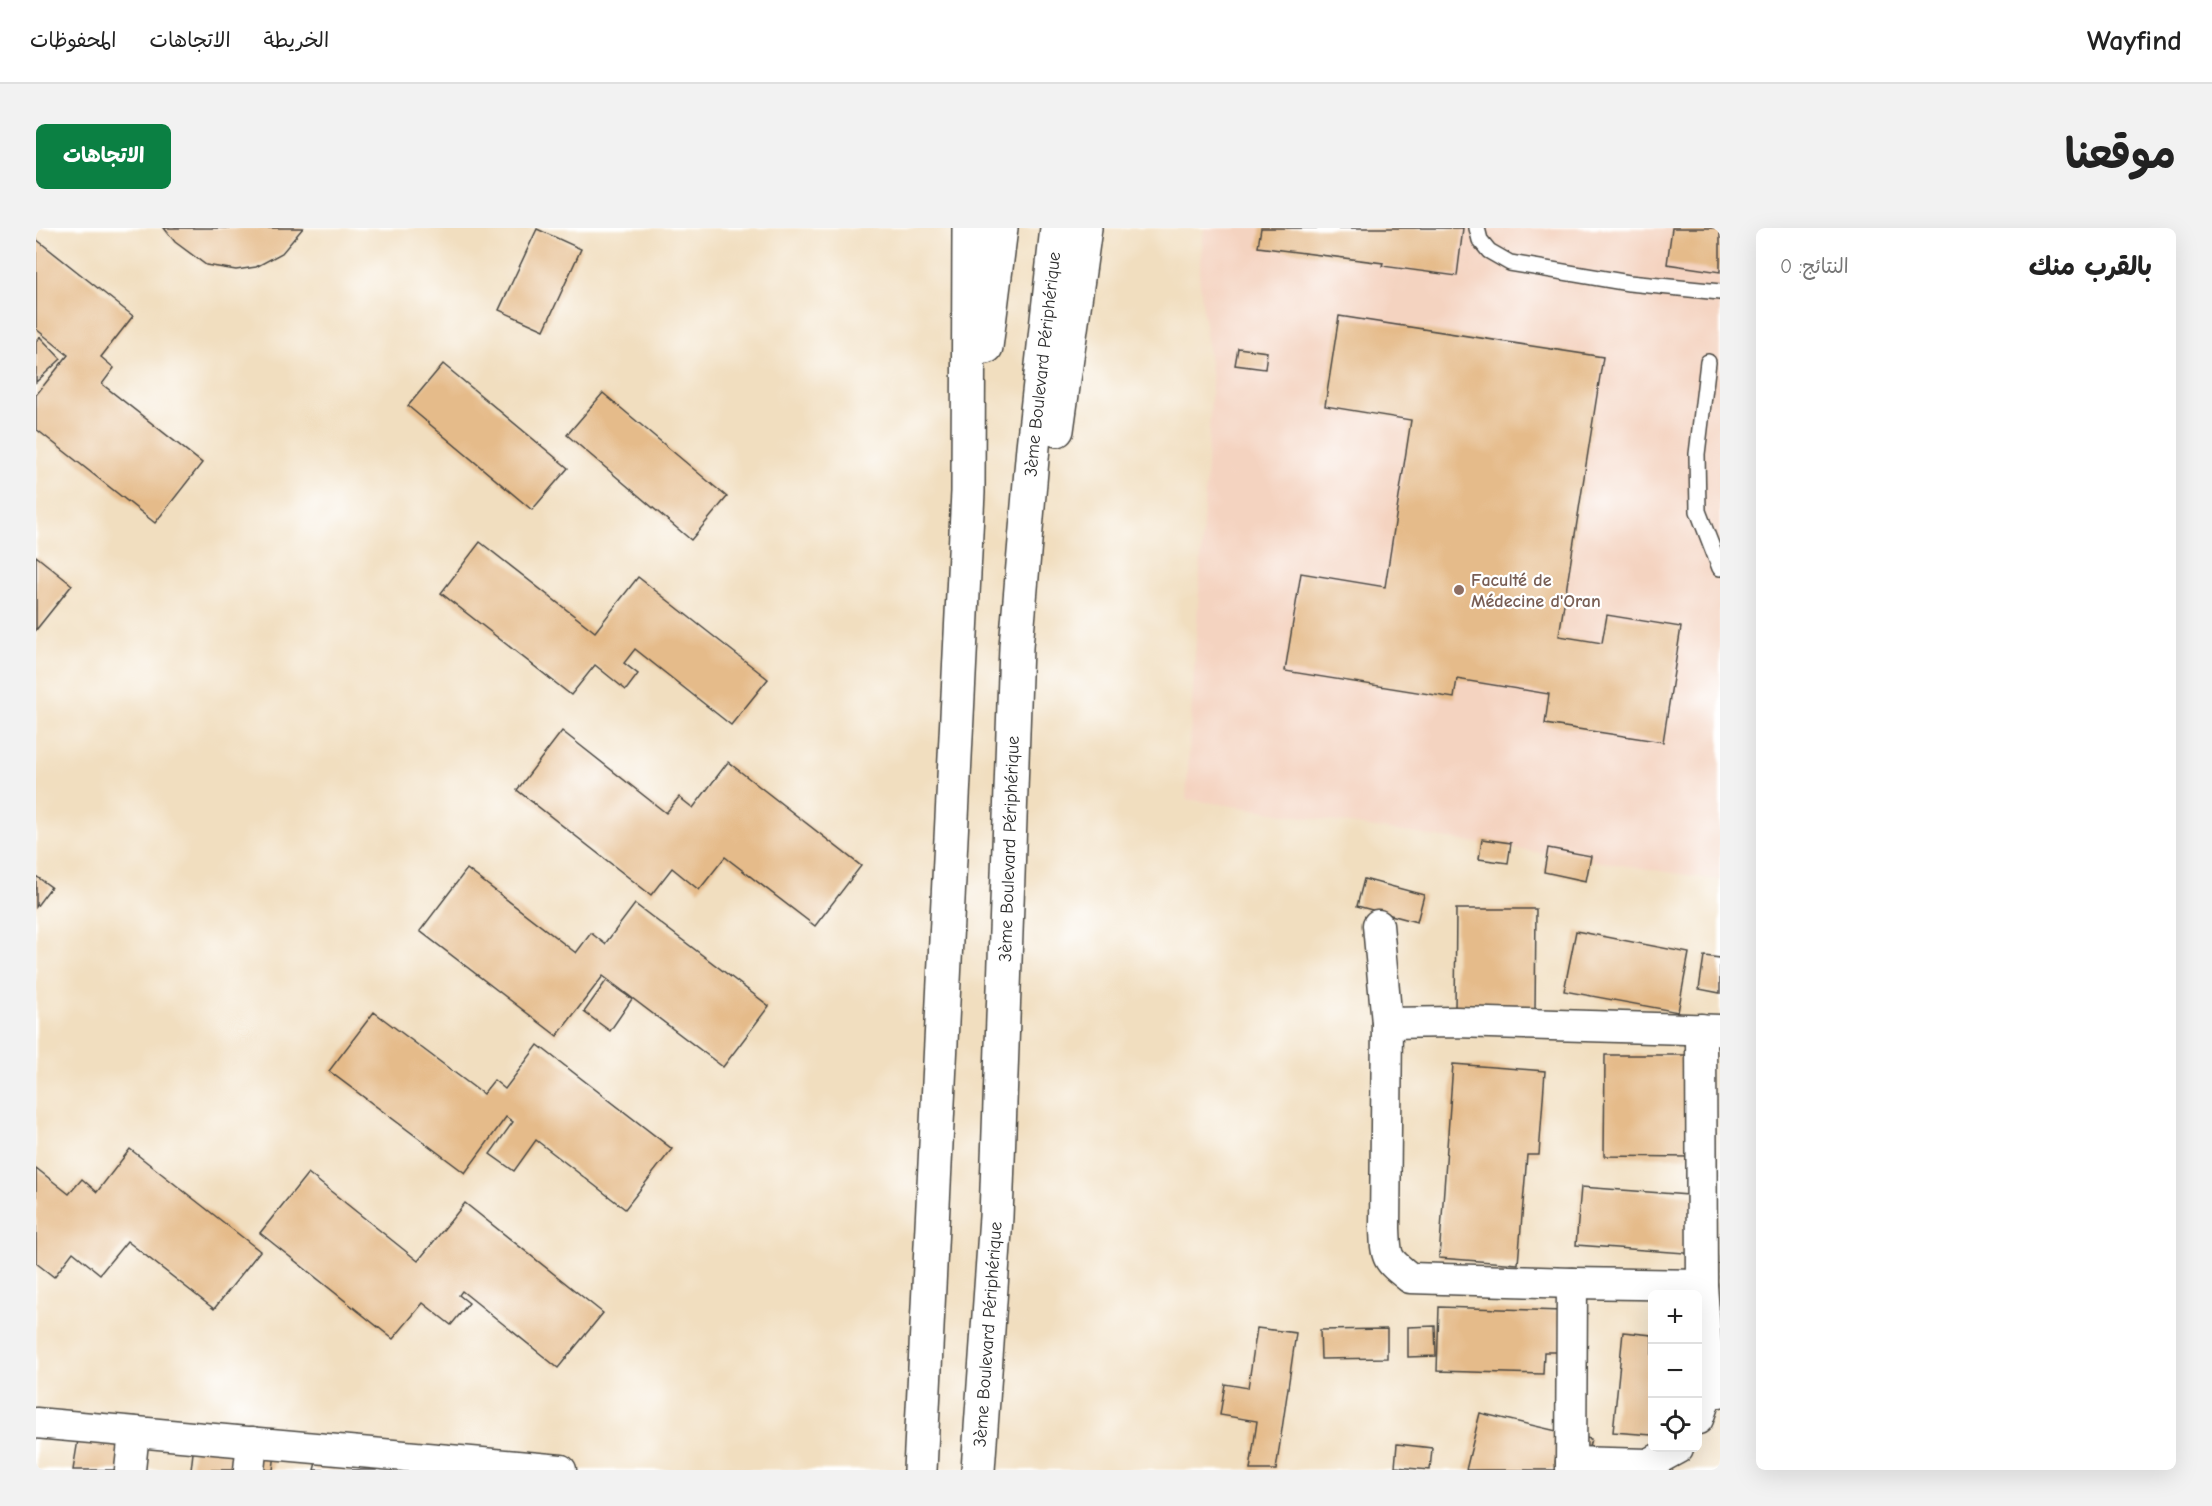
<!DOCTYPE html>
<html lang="ar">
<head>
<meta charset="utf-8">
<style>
  body { margin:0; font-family:"Comic Neue","Playpen Sans Arabic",sans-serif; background:#f2f2f2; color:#222; direction:rtl }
  .controls { position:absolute; right:18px; bottom:18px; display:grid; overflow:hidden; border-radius:9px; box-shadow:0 6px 24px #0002 }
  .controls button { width:54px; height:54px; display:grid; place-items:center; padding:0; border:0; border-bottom:2px solid #e0e0e0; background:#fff; color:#222; font:30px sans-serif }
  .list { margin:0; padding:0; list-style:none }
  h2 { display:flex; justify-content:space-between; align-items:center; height:78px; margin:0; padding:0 24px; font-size:26px }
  h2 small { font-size:20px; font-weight:400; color:#767676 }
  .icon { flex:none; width:33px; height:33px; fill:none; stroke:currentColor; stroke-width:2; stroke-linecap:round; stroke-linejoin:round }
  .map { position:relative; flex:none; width:1684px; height:1242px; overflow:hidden; direction:ltr; border-radius:9px }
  header { display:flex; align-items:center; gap:36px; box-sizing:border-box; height:84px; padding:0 30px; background:#fff; border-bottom:2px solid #e0e0e0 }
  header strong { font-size:28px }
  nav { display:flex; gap:33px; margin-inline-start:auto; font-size:21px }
  .intro { display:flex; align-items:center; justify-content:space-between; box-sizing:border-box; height:144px; padding:0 36px }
  h1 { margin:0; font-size:42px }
  .button { padding:15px 27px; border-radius:9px; background:#0b8043; color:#fff; font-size:21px; font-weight:700 }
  main { display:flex; gap:36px; padding:0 36px }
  aside { flex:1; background:#fff; border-radius:9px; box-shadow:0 6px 24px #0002 }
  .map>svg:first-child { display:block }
  .built { fill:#f4d3c0 }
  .building { fill:#e5bb8a }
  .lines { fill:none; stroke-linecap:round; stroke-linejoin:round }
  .service-casing { stroke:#494641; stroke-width:18 }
  .minor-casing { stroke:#494641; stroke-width:33 }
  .trunk-casing { stroke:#494641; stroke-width:36 }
  .service { stroke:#fff; stroke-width:15 }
  .minor { stroke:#fff; stroke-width:30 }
  .trunk { stroke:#fff; stroke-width:33 }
  .education-dot { fill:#8d6e63; stroke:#fff; stroke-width:2 }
  .labels { text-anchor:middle; stroke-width:4.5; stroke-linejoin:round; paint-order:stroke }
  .street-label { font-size:18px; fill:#2b2b2b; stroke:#fff }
  .education-label { font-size:18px; font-weight:bold; fill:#785e54; stroke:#fff; text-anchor:start }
</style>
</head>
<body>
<header>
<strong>Wayfind</strong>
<nav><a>الخريطة</a><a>الاتجاهات</a><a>المحفوظات</a></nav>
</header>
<div class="intro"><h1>موقعنا</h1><a class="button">الاتجاهات</a></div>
<main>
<aside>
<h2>بالقرب منك<small>النتائج: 0</small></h2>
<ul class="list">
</ul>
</aside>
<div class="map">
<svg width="1684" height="1242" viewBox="0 0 1684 1242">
  <rect width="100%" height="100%" fill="#fff"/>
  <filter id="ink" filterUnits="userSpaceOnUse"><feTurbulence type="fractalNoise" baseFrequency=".0167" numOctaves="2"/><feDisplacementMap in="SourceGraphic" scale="12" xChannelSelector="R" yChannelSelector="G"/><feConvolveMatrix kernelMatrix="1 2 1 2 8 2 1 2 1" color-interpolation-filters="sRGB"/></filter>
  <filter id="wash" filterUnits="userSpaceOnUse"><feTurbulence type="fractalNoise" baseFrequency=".008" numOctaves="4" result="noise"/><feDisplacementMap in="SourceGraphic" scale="24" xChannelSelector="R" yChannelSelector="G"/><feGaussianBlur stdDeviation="1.35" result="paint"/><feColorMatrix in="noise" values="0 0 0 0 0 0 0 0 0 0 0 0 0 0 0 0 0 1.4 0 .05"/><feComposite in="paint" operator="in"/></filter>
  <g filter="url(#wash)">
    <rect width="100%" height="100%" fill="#f1debf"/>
    <path class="built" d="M1168,0h516v652l-534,-81 26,-418 -13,-105z"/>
    <g id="blocks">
      <g class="building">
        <path d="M128,0h139l-21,25 -26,14 -20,3 -30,-5 -31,-23z"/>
        <path d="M1225,0h202l-6,48 -75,-10 1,-3 -125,-16z"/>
        <path d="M1636,0h48v44l-53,-8z"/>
        <path d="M501,1l44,20 -37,81 -45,-20z"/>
        <path d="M0,11l97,77 -32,41 13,11 -12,16 100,79 -47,60 -119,-94v-34l32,-40 -32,-26z"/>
        <path d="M1303,88l264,41 -44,279 43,7 5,-28 74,12 -18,115 -118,-18 4,-30 -92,-15 -3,19 -169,-27 16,-98 84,14 26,-167 -86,-14z"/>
        <path d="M4,109l21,22 -25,23v-41z"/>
        <path d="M1202,120l29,4 -2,17 -30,-4z"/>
        <path d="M407,136l125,104 -36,42 -124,-104z"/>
        <path d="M567,165l124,104 -36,43 -124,-105z"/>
        <path d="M444,314l115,90 43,-55 130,102 -37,46 -96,-76 -11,14 14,11 -12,16 -31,-25 -24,30 -130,-102z"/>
        <path d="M0,328l36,29 -36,45z"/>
        <path d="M526,503l104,82 13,-16 14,11 35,-46 133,104 -46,60 -90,-69 -26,33 -27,-22 -21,27 -134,-105z"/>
        <path d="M1446,611l29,4 -3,20 -29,-4z"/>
        <path d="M1512,620l43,8 -5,25 -42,-9z"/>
        <path d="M431,641l109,84 15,-20 14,11 30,-40 134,102 -46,61 -120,-91 -46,60 -137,-105z"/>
        <path d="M0,648l15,11 -15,20z"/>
        <path d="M1328,651l60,16 -7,27 -60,-16z"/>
        <path d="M1420,681h80l-1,103 -80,-1z"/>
        <path d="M1540,703l113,22 -11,59 -114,-21z"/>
        <path d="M1668,728l16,2v35l-21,-4z"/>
        <path d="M570,753l26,18 -22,32 -26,-19z"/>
        <path d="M338,784l109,82 11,-14 11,9 33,-44 134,104 -47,60 -89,-69 -22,31 -24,-17 23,-32 -7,-5 -41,56 -136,-102z"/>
        <path d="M1569,827h88l-2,102 -87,-1z"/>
        <path d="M1417,836l92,7 -6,84h-12l-9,109 -79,-6z"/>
        <path d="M94,921l130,102 -46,58 -87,-68 -27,33 -27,-22 -19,25 -18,-14v-95l33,26 13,-15 15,13z"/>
        <path d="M272,945l110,88 47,-58 138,110 -45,55 -96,-77 -3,4 10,8 -18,22 -28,-22 -30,36 -133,-106z"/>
        <path d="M1545,959l121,9 -4,58 -122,-9z"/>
        <path d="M1403,1079l123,4 -1,41h-17l-1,22 -106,-3z"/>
        <path d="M1399,1098l1,30 -28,1v-30z"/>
        <path d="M1221,1100l39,5 -20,137h-26l7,-49 -37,-6 5,-31 23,4z"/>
        <path d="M1351,1101v29l-66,1 -1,-29z"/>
        <path d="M1587,1104l29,3v100l-39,-3z"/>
        <path d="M1444,1185l111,26 -8,31h-117z"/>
        <path d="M43,1206l51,8 -5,28h-52z"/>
        <path d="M158,1216l81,9 -2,17h-82z"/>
        <path d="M1361,1216l35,4 -2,22 -35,-3z"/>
        <path d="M282,1227l58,14v1h-62z"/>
      </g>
    </g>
  </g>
  <g filter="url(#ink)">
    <use href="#blocks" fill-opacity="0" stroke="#494641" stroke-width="1.5"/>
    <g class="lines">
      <g class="service-casing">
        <g id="service">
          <path d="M1441,0l3,12 9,11 21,12 119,20 91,9"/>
          <path d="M1672,134l-11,92 1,57 22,57"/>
        </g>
      </g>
      <g class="minor-casing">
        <g id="minor">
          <path d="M1342,697l9,98 -2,205c1,31 1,31 25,50l162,5 130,2"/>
          <path d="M1351,795l68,-1 265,8"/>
          <path d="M1665,801l1,256 7,103"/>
          <path d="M1662,1191l11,-31 11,4"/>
          <path d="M0,1195l525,47"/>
          <path d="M1535,1234l78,2 29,-16"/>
          <path d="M94,1242l4,-38"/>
          <path d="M213,1242l3,-28"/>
          <path d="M1535,1242l1,-187"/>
        </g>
      </g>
      <g class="trunk-casing">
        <g id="trunk">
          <path d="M950,119l15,-119"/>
          <path d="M1021,202l28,-202"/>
          <path d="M884,1242l48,-978 1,-264"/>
          <path id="s1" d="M942,1242l18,-253 20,-570 17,-200 24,-219"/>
        </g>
      </g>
      <use href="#service" class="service"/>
      <use href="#minor" class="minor"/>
      <use href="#trunk" class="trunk"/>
    </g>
  </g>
  <circle class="education-dot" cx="1423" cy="362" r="6"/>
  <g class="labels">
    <g class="street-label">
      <text dy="6" stroke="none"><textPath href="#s1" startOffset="1108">3ème Boulevard Périphérique</textPath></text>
      <text dy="6" stroke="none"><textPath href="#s1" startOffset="622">3ème Boulevard Périphérique</textPath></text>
      <text dy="6" stroke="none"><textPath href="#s1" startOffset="136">3ème Boulevard Périphérique</textPath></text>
    </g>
    <g class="education-label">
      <text x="1435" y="358">Faculté de<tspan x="1435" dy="21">Médecine d'Oran</tspan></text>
    </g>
  </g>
</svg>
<div class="controls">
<button>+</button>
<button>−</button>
<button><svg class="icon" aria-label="locate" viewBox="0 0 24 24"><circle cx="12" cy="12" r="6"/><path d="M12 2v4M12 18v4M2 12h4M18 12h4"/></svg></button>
</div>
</div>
</main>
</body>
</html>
